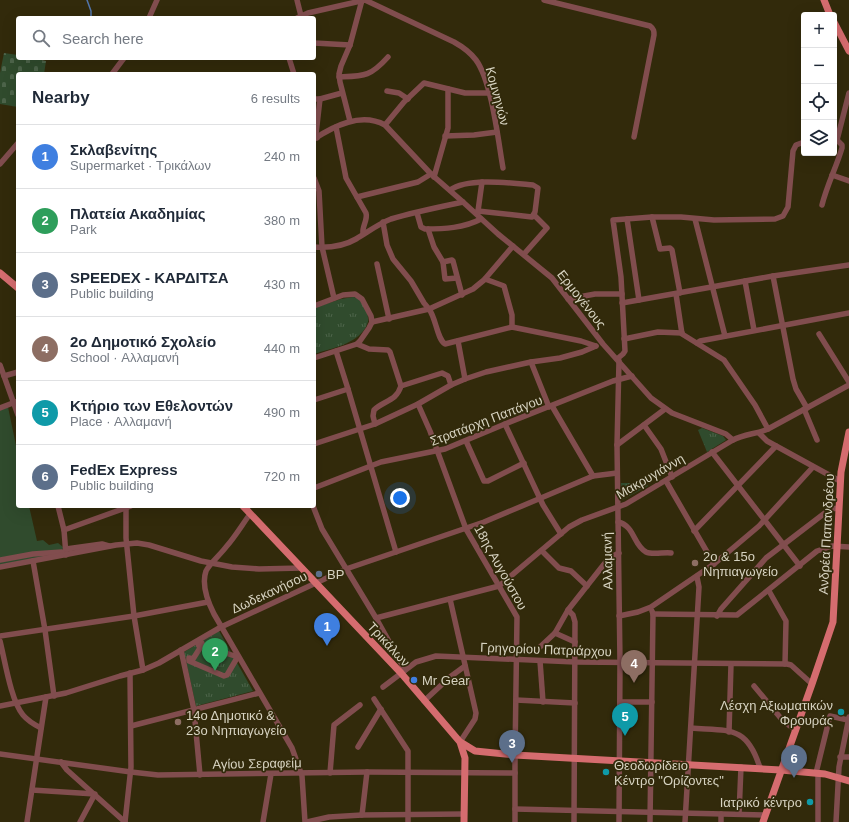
<!DOCTYPE html>
<html lang="en">
<head>
<meta charset="utf-8">
<style>
  body { margin:0; font-family:Arial,sans-serif; background:#f2f2f3; color:#1f2937 }
  .controls { position:absolute; right:12px; top:12px; display:grid; overflow:hidden; border-radius:4px; box-shadow:0 4px 16px #0002 }
  .controls button { width:36px; height:36px; display:grid; place-items:center; padding:0; border:0; border-bottom:1px solid #e0e1e3; background:#fff; color:#1f2937; font:20px sans-serif }
  .you { position:absolute; left:400px; top:498px; width:14px; height:14px; margin:-10px; border:3px solid #fff; border-radius:50%; background:#1a73e8; box-shadow:0 0 0 6px #1a73e833 }
  .badge { display:grid; place-items:center; width:26px; height:26px; border-radius:50%; background:#705d90; color:#fff; font-size:13px; font-weight:700 }
  .pin { position:absolute; translate:-50% -33px; filter:drop-shadow(0 1px 2px #0008) }
  .pin::after { content:''; position:absolute; top:21px; width:14px; height:12px; background:inherit; clip-path:polygon(0 0,100% 0,50% 100%) }
  .list { margin:0; padding:0; list-style:none }
  h2 { display:flex; justify-content:space-between; align-items:center; height:52px; margin:0; padding:0 16px; font-size:17px }
  h2 small { font-size:13px; font-weight:400; color:#747a83 }
  .list li { display:grid; grid-template-columns:26px 1fr auto; gap:12px; align-items:center; box-sizing:border-box; height:64px; padding:0 16px; border-top:1px solid #e0e1e3 }
  .list b { display:block; font-size:15px; white-space:nowrap }
  .list p { margin:0; font-size:13px; white-space:nowrap; color:#747a83 }
  .list em { font-size:13px; font-style:normal; color:#747a83 }
  .icon { flex:none; width:22px; height:22px; fill:none; stroke:currentColor; stroke-width:2; stroke-linecap:round; stroke-linejoin:round }
  .map { position:relative; flex:none; width:849px; height:822px; overflow:hidden }
  .search { position:absolute; background:#fff; box-shadow:0 4px 16px #0002; left:16px; top:16px; width:300px; height:44px; display:flex; align-items:center; gap:10px; box-sizing:border-box; padding:0 14px; border-radius:4px; color:#747a83; font-size:15px }
  .panel { position:absolute; background:#fff; box-shadow:0 4px 16px #0002; left:16px; top:72px; width:300px; height:436px; border-radius:4px }
  .map>svg:first-child { display:block }
  .grass { fill:#304b2d }
  .cemetery { fill:url(#cemetery-stones) }
  .park { fill:url(#park-tufts) }
  .lines { fill:none; stroke-linecap:round; stroke-linejoin:round }
  .stream { stroke:#5275ab; stroke-width:1.5 }
  .minor { stroke:#814d4e; stroke-width:5.5 }
  .major { stroke:#d56c6f; stroke-width:7 }
  .education-dot { fill:#8d6e63; stroke:#322a0b; stroke-width:1.5 }
  .service-dot { fill:#5c6f8a; stroke:#322a0b; stroke-width:1.5 }
  .shop-dot { fill:#3f7fe0; stroke:#322a0b; stroke-width:1.5 }
  .culture-dot { fill:#0f9aa8; stroke:#322a0b; stroke-width:1.5 }
  .labels { text-anchor:middle; stroke-width:3.5; stroke-linejoin:round; paint-order:stroke }
  .street-label { font-size:13px; fill:#d7d3c1; stroke:#322a0b }
  .poi-label { font-size:13px; fill:#d7d3c1; stroke:#322a0b; text-anchor:start }
</style>
</head>
<body>
<div class="map">
<svg width="849" height="822" viewBox="0 0 849 822">
  <defs>
    <pattern id="cemetery-stones" width="16" height="16" patternUnits="userSpaceOnUse"><rect width="16" height="16" fill="#304b2d"/><path d="M2 7V4a2 2 0 0 1 4 0v3zM10 15v-3a2 2 0 0 1 4 0v3z" fill="#4d644a"/></pattern>
    <pattern id="park-tufts" width="24" height="20" patternUnits="userSpaceOnUse"><rect width="24" height="20" fill="#304b2d"/><path d="M3 7l-1-3M5 7V3M7 7l1-3M15 17l-1-3M17 17v-4M19 17l1-3" fill="none" stroke="#4d644a"/></pattern>
  </defs>
  <rect width="100%" height="100%" fill="#322a0b"/>
  <path class="grass" d="M8,407l10,48v51h11l8,35 6,-1 6,5 9,-2 5,4 -1,7 -62,12v-156z"/>
  <path class="cemetery" d="M4,53l14,2v3h14l14,3 -2,13h-26v33l-18,-3v-31z"/>
  <g class="park">
    <path d="M353,297l6,1c3,6 9,14 9,20 1,3 -1,6 -2,9 -11,18 -34,21 -52,27v-46l27,-9z"/>
    <path d="M702,428l21,8 3,4 -19,12 -9,-22z"/>
    <path d="M621,483h25l2,3 -26,14z"/>
    <path d="M219,631l34,60 -57,15 -12,-54z"/>
  </g>
  <g class="lines">
    <path class="stream" d="M87,0l4,11v7"/>
    <g class="minor">
      <path d="M297,0l4,16"/>
      <path d="M544,0l106,26c4,3 4,5 4,9l-20,102"/>
      <path d="M149,18l8,-18"/>
      <path d="M297,18l11,-5 57,-13 89,42c9,5 16,10 22,18 16,22 22,80 27,108"/>
      <path d="M314,43l36,2"/>
      <path d="M289,58l5,16"/>
      <path d="M112,74l12,-16"/>
      <path d="M339,77c25,-1 31,0 49,-20"/>
      <path d="M387,91l12,2 9,6"/>
      <path d="M314,99h6l22,-6"/>
      <path d="M350,121l-10,-39 -1,-8 2,-8 9,-21 12,-45"/>
      <path d="M385,125l19,-23 20,-19 41,10h23"/>
      <path d="M336,127l10,51 20,35c2,7 -4,13 -3,20"/>
      <path d="M445,136l29,-1 23,-3"/>
      <path d="M317,138l-1,-4 4,-35"/>
      <path d="M314,139c20,-13 47,-27 71,-14l46,49 32,28 35,32 54,44 51,66 48,54 21,15 54,21 7,6"/>
      <path d="M834,142l3,-2 12,-47"/>
      <path d="M0,164l18,-21"/>
      <path d="M832,175l17,6"/>
      <path d="M434,177l14,-49v-39"/>
      <path d="M314,178l5,13 3,56 12,51"/>
      <path d="M450,190c18,-13 61,-7 83,-5l5,3 -3,24 -3,5 -54,-6 -2,2"/>
      <path d="M357,197l61,-15 13,-8"/>
      <path d="M822,205c5,-20 14,-37 20,-57v-3l-5,-5"/>
      <path d="M478,211l4,-29"/>
      <path d="M417,213l4,14 4,2c19,0 39,-1 56,-10"/>
      <path d="M652,217l8,32 10,-1 2,2 8,43"/>
      <path d="M627,219l12,81"/>
      <path d="M695,219l30,117"/>
      <path d="M383,222l4,23 6,14 18,22 13,22 5,6 44,-20 11,-9 29,-34"/>
      <path d="M428,229l6,18 9,15 9,-2 1,1 9,34"/>
      <path d="M314,247c14,1 30,-1 42,-8 12,-7 22,-15 35,-20 23,-7 48,-12 72,-17"/>
      <path d="M524,254l23,-26 -13,-13"/>
      <path d="M443,262l2,17 12,-1"/>
      <path d="M377,264l12,55"/>
      <path d="M773,276l20,103 3,10 11,19"/>
      <path d="M485,279l19,7 8,29v12"/>
      <path d="M745,281l9,49"/>
      <path d="M676,294l6,40 42,26 31,45 13,24"/>
      <path d="M568,299l27,-5h27"/>
      <path d="M622,303l151,-27 76,-11"/>
      <path d="M314,306l29,-11 12,-1 7,5 9,17 1,6 -3,6 -9,13 -3,3 -43,14"/>
      <path d="M372,322l57,-13c7,9 8,30 16,35l67,-17 69,14 15,5"/>
      <path d="M819,334l30,48"/>
      <path d="M624,339l34,-7 24,1"/>
      <path d="M458,341l7,38"/>
      <path d="M697,343l3,-2 149,-28"/>
      <path d="M357,344l12,5 19,1 2,2 11,34c-5,16 -17,14 -27,24l-1,6 2,8"/>
      <path d="M336,351l12,38 48,163"/>
      <path d="M617,359l6,-5 2,-3 -4,-74 -8,-57 39,-3h29l33,3 61,-1 8,-3 5,-9 5,-56 3,-6 8,-3"/>
      <path d="M619,361l-2,84 3,217 -1,160"/>
      <path d="M531,362l18,45"/>
      <path d="M0,365l18,50"/>
      <path d="M4,376l14,-4"/>
      <path d="M401,386l41,-13 6,3 3,9"/>
      <path d="M314,400l34,-11"/>
      <path d="M418,404l12,27 36,98 51,88 -2,138v67"/>
      <path d="M552,406l41,70"/>
      <path d="M0,408l18,-7"/>
      <path d="M804,409l13,31"/>
      <path d="M505,424l38,81 18,29"/>
      <path d="M644,425l17,24 11,28"/>
      <path d="M759,433l8,8 73,40"/>
      <path d="M466,441l18,40h4l36,-18"/>
      <path d="M314,444l61,-20 43,-20 33,-19 14,-6 21,-7 45,-10 29,-4 22,-6 14,-6"/>
      <path d="M617,445l48,-36"/>
      <path d="M712,452l88,114"/>
      <path d="M666,481l48,83"/>
      <path d="M314,488l67,-26 64,-13 60,-25 108,-43 19,-5"/>
      <path d="M58,506l6,24 2,25"/>
      <path d="M126,506v32l8,78 9,54"/>
      <path d="M313,506l9,23 54,89 29,52"/>
      <path d="M250,514c-8,11 -15,23 -24,33 -5,7 -17,17 -20,24 -5,14 2,31 8,43l78,134 10,28 3,46"/>
      <path d="M618,522c17,4 15,23 28,30 6,3 18,0 25,1"/>
      <path d="M64,530l67,-24"/>
      <path d="M694,531l82,-85"/>
      <path d="M66,549l36,-5 7,2"/>
      <path d="M542,551l17,17 12,3 16,15"/>
      <path d="M0,560l33,-6 29,-2"/>
      <path d="M33,561l12,69 9,66"/>
      <path d="M0,567l116,-22 21,-2 12,2 52,16 31,6 27,2 43,-1"/>
      <path d="M769,591l17,30 -1,43"/>
      <path d="M450,599l26,114 -1,6 -15,23"/>
      <path d="M568,610l5,5 2,7 -1,200"/>
      <path d="M653,614l84,1 80,-64 15,-5 17,1"/>
      <path d="M619,616l19,-4 13,-5 63,-43 45,-38 54,-59"/>
      <path d="M717,616l4,-7 45,-51 64,-49 9,-1"/>
      <path d="M376,618l123,-32 70,-59 13,-7 44,-16 107,-64c11,-6 24,-6 35,-11l81,-44"/>
      <path d="M555,633l20,9"/>
      <path d="M0,636l134,-20 74,-14"/>
      <path d="M0,641c5,20 11,60 23,74 5,6 12,10 18,13"/>
      <path d="M202,643l1,3 32,10 2,2 -10,17 -3,1 -35,-15v-3l4,1 7,-11 -2,-4z"/>
      <path d="M540,647l15,-14 13,-23 33,-42 8,-10 10,-5"/>
      <path d="M181,650l13,60 6,65"/>
      <path d="M540,661l3,41"/>
      <path d="M754,686l30,36 12,8"/>
      <path d="M383,687l33,-25 20,-6 139,6 212,2 4,1 21,19"/>
      <path d="M374,699l34,52v71"/>
      <path d="M516,700l59,3"/>
      <path d="M424,701l26,-24 15,-11"/>
      <path d="M620,702h32"/>
      <path d="M0,706l66,-13 54,-17 23,-6 16,-7 62,-36 125,-58 138,-47 109,-46 24,-3"/>
      <path d="M131,726l128,-33"/>
      <path d="M691,728c38,3 56,-3 69,40"/>
      <path d="M729,732l2,-68"/>
      <path d="M358,747l23,-38"/>
      <path d="M0,754l131,18 27,3 209,-3 148,1"/>
      <path d="M840,757h9"/>
      <path d="M61,762l6,8 58,52"/>
      <path d="M330,773l4,-48 26,-20"/>
      <path d="M816,773l14,-57 18,4"/>
      <path d="M32,790l63,4 -15,28"/>
      <path d="M515,809l250,6"/>
      <path d="M739,814l2,-47"/>
      <path d="M362,815l5,-43"/>
      <path d="M27,822l19,-125"/>
      <path d="M125,822l6,-55 -1,-94"/>
      <path d="M263,822l8,-48"/>
      <path d="M307,822l22,-5 33,-2 102,-1"/>
      <path d="M650,822l3,-208 -1,-3"/>
      <path d="M685,822l14,-235 -2,-10"/>
      <path d="M721,822v-8"/>
      <path d="M818,822v-49"/>
      <path d="M836,822l3,-55 10,-50"/>
    </g>
    <g class="major">
      <path d="M824,0l6,15"/>
      <path d="M834,22l15,29"/>
      <path d="M0,273l18,15"/>
      <path d="M243,506l158,167 59,69 5,16 -1,64"/>
      <path d="M462,743l13,8 40,4 266,15 44,4 24,7"/>
      <path d="M763,822l49,-138 21,-62 8,-150 8,-40"/>
    </g>
  </g>
  <g class="education-dot">
    <circle cx="695" cy="563" r="4"/>
    <circle cx="178" cy="722" r="4"/>
  </g>
  <circle class="service-dot" cx="319" cy="574" r="4"/>
  <circle class="shop-dot" cx="414" cy="680" r="4"/>
  <g class="culture-dot">
    <circle cx="841" cy="712" r="4"/>
    <circle cx="606" cy="772" r="4"/>
    <circle cx="810" cy="802" r="4"/>
  </g>
  <g class="labels">
    <g class="street-label">
      <text transform="translate(498 96) rotate(75)" y="5">Κομνηνών</text>
      <text transform="translate(582 299) rotate(52)" y="5">Ερμογένους</text>
      <text transform="translate(486 420) rotate(-21)" y="5">Στρατάρχη Παπάγου</text>
      <text transform="translate(650 476) rotate(-30)" y="5">Μακρυγιάννη</text>
      <text transform="translate(826 534) rotate(-87)" y="5">Ανδρέα Παπανδρέου</text>
      <text transform="translate(607 561) rotate(-91)" y="5">Αλλαμανή</text>
      <text transform="translate(501 567) rotate(61)" y="5">18ης Αυγούστου</text>
      <text transform="translate(269 592) rotate(-25)" y="5">Δωδεκανήσου</text>
      <text transform="translate(389 644) rotate(47)" y="5">Τρικάλων</text>
      <text transform="translate(546 649) rotate(2)" y="5">Γρηγορίου Πατριάρχου</text>
      <text transform="translate(257 763) rotate(-1)" y="5">Αγίου Σεραφείμ</text>
    </g>
    <g class="poi-label">
      <text x="703" y="561">2ο &amp; 15ο<tspan x="703" dy="15">Νηπιαγωγείο</tspan></text>
      <text x="327" y="579">BP</text>
      <text x="422" y="685">Mr Gear</text>
      <text x="833" y="710" text-anchor="end">Λέσχη Αξιωματικών<tspan x="833" dy="15">Φρουράς</tspan></text>
      <text x="186" y="720">14ο Δημοτικό &amp;<tspan x="186" dy="15">23ο Νηπιαγωγείο</tspan></text>
      <text x="614" y="770">Θεοδωρίδειο<tspan x="614" dy="15">Κέντρο "Ορίζοντες"</tspan></text>
      <text x="802" y="807" text-anchor="end">Ιατρικό κέντρο</text>
    </g>
  </g>
</svg>
<div class="controls">
<button>+</button>
<button>−</button>
<button><svg class="icon" aria-label="locate" viewBox="0 0 24 24"><circle cx="12" cy="12" r="6"/><path d="M12 2v4M12 18v4M2 12h4M18 12h4"/></svg></button>
<button><svg class="icon" aria-label="layers" viewBox="0 0 24 24"><path d="M12 4l9 5-9 5-9-5zM3 14l9 5 9-5"/></svg></button>
</div>
<div class="you"></div>
<div class="pin badge" style="left:327px;top:646px;background:#3f7fe0">1</div>
<div class="pin badge" style="left:215px;top:671px;background:#2e9e5b">2</div>
<div class="pin badge" style="left:512px;top:763px;background:#5c6f8a">3</div>
<div class="pin badge" style="left:634px;top:683px;background:#8d6e63">4</div>
<div class="pin badge" style="left:625px;top:736px;background:#0f9aa8">5</div>
<div class="pin badge" style="left:794px;top:778px;background:#5c6f8a">6</div>
<div class="search"><svg class="icon" aria-label="search" viewBox="0 0 24 24"><circle cx="10" cy="10" r="6"/><path d="M15 15l6 6"/></svg>Search here</div>
<section class="panel">
<h2>Nearby<small>6 results</small></h2>
<ul class="list">
<li><span class="badge" style="background:#3f7fe0">1</span><div><b>Σκλαβενίτης</b><p>Supermarket · Τρικάλων</p></div><em>240 m</em></li>
<li><span class="badge" style="background:#2e9e5b">2</span><div><b>Πλατεία Ακαδημίας</b><p>Park</p></div><em>380 m</em></li>
<li><span class="badge" style="background:#5c6f8a">3</span><div><b>SPEEDEX - ΚΑΡΔΙΤΣΑ</b><p>Public building</p></div><em>430 m</em></li>
<li><span class="badge" style="background:#8d6e63">4</span><div><b>2ο Δημοτικό Σχολείο</b><p>School · Αλλαμανή</p></div><em>440 m</em></li>
<li><span class="badge" style="background:#0f9aa8">5</span><div><b>Κτήριο των Εθελοντών</b><p>Place · Αλλαμανή</p></div><em>490 m</em></li>
<li><span class="badge" style="background:#5c6f8a">6</span><div><b>FedEx Express</b><p>Public building</p></div><em>720 m</em></li>
</ul>
</section>
</div>
</body>
</html>
